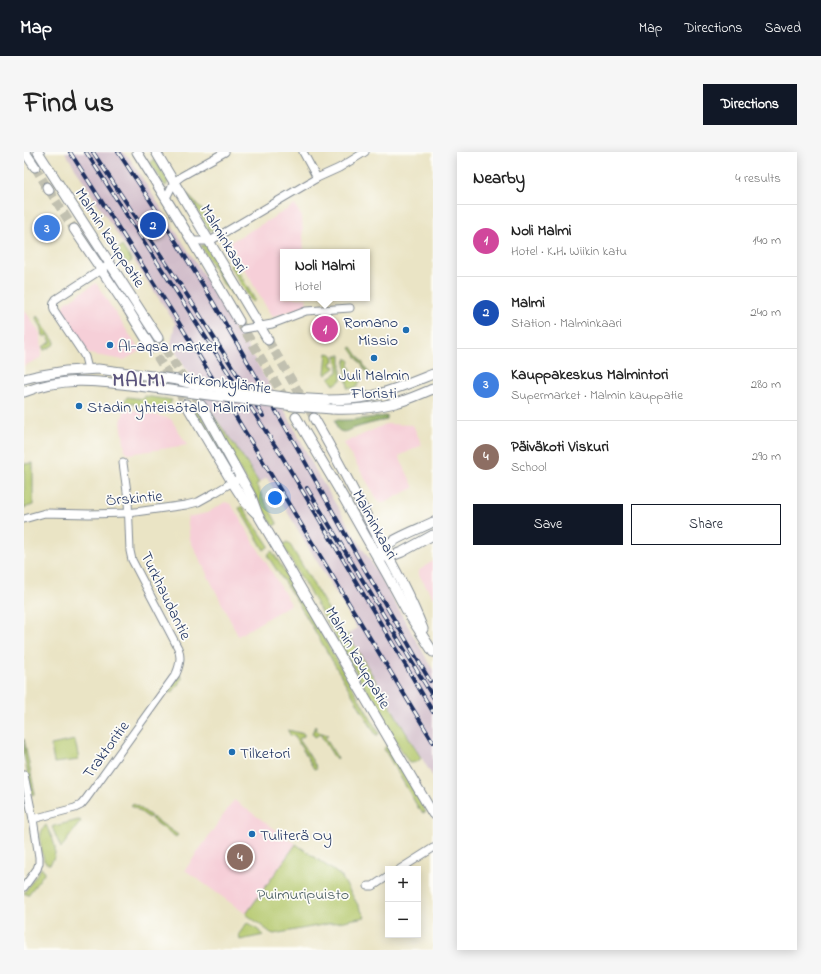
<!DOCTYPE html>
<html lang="en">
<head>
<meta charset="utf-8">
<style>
  body { margin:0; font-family:"Indie Flower",sans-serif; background:#f6f6f6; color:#222 }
  .controls { position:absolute; right:12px; bottom:12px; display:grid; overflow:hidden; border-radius:0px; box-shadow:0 2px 10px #0003 }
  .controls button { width:36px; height:36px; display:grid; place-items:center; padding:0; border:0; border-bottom:1px solid #e0e0e0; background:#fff; color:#222; font:20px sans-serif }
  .you { position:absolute; left:251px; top:346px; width:14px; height:14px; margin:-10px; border:3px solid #fff; border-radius:50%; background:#1a73e8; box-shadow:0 0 0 6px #1a73e833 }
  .badge { display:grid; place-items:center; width:26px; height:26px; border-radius:50%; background:#111827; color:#fff; font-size:13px; font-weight:700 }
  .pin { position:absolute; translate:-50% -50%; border:2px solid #fff; box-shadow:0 1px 4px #0006 }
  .popup { position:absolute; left:256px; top:97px; width:90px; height:52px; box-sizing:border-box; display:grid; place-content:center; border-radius:0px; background:#fff; filter:drop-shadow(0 1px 3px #0005); font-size:13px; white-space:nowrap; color:#767676 }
  .popup b { font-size:15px; color:#222 }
  .popup::after { content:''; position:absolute; left:50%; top:100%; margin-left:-8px; border:8px solid transparent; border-top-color:#fff }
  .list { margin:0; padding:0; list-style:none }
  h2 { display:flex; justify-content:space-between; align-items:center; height:52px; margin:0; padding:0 16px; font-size:17px }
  h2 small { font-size:13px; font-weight:400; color:#767676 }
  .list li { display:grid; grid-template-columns:26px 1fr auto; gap:12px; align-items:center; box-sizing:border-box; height:72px; padding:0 16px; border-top:1px solid #e0e0e0 }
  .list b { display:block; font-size:15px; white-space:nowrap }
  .list p { margin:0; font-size:13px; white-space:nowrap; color:#767676 }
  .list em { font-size:13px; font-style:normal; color:#767676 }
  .actions { display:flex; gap:8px; padding:12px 16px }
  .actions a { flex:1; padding:9px 0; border:1px solid #111827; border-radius:0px; text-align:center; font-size:14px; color:#111827 }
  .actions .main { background:#111827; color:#fff }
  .map { position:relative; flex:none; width:409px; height:798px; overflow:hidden; border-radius:0px }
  header { display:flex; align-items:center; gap:24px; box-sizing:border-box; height:56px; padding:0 20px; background:#111827; color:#fff }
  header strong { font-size:19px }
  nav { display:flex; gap:22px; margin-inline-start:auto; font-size:14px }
  .intro { display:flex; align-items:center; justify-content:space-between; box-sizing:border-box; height:96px; padding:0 24px }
  h1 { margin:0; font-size:28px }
  .button { padding:10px 18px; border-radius:0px; background:#111827; color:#fff; font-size:14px; font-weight:700 }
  main { display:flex; gap:24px; padding:0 24px }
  aside { flex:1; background:#fff; border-radius:0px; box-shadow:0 2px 10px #0003 }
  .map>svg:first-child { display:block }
  .built { fill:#f6cfd8 }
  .industrial { fill:#d1bdca }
  .green { fill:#b3c76a; stroke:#677b64 }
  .forest { fill:#8eac5e; stroke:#546e5e }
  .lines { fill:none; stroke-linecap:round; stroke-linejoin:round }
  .secondary-tunnel { stroke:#c1c0b0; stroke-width:9; stroke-dasharray:9 4.5; stroke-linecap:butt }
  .minor-casing { stroke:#828a92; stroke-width:9 }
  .secondary-casing { stroke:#828a92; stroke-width:11 }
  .minor { stroke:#fff; stroke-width:7 }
  .secondary { stroke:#fff; stroke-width:9 }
  .rail-casing { stroke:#1b2f5e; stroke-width:4 }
  .rail { stroke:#fdfcf7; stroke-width:2.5; stroke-dasharray:8; stroke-linecap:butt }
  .secondary-bridge-casing { stroke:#828a92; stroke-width:11; stroke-linecap:butt }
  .secondary-bridge { stroke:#fff; stroke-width:9 }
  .poi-dot { fill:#1f6fb2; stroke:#fdfcf7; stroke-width:1.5 }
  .labels { text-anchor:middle; stroke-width:3.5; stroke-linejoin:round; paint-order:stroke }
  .street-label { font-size:16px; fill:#1b2f5e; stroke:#fdfcf7 }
  .poi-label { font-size:16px; fill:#1b2f5e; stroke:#fdfcf7; text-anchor:start }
  .park-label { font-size:16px; fill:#495d62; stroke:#fdfcf7 }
  .district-label { font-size:20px; font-weight:bold; letter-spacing:1px; fill:#5a537c; stroke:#fdfcf7 }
</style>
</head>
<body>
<header>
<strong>Map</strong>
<nav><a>Map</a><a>Directions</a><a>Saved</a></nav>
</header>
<div class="intro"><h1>Find us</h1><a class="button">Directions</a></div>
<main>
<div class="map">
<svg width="409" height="798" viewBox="0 0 409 798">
  <rect width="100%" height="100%" fill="#fdfcf7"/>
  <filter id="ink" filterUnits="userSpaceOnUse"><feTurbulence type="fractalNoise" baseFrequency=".025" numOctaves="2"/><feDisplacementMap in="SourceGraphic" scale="8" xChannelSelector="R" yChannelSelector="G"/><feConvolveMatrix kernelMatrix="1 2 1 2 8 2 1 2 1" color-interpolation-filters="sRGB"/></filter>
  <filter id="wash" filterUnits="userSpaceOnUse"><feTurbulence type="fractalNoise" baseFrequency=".012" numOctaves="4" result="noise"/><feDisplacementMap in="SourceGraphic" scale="16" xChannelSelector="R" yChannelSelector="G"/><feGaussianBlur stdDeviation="0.9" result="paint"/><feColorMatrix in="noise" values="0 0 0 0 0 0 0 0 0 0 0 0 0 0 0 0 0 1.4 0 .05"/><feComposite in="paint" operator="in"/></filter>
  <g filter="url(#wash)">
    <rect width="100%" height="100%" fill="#eae4c5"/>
    <g class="built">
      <path d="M271,53l7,12 2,35h-21v46h23l1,8 -35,11 -41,-71 1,-5z"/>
      <path d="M72,131l44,68 -16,9 -35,-6 -27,-41 3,-10z"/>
      <path d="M0,157l17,26 1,22 -18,9z"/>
      <path d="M101,256l46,11 16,26 -58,9 -4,-4 -4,-28z"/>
      <path d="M362,272l27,1 9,20 -23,11 15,32 -34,16 -36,-61z"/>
      <path d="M201,350l6,2 60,100 -53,32 -48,-96 -3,-23 20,-4z"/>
      <path d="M409,409v37l-14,-23v-4l2,-2z"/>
      <path d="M210,648l62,44 -50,70 -61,-44z"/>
    </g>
    <path class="industrial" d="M41,0h58l3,4h2l101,159 60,103 29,57 61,100 54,95v107l-85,-143 9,-6 -90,-150 -9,5 -15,-26 -36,-52 -36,-61 4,-21 -42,-64z"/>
    <g class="green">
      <path d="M130,7l14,22v1l-2,4h-1l-15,-24z"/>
      <path d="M163,42h1l2,3 11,11 13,23h-4l-1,-1z"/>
      <path d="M178,93h4l1,2 29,49 -1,1 -10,-10 -24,-41z"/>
      <path d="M98,94l10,15 -5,3 -10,-15z"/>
      <path d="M208,109l23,39 -3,2 -22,-36z"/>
      <path d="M13,164l2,1 4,6 -1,1 13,18v2l-10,6h-1l-1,-3 8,-5 -4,-7 -3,2 -1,-1 -1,-8 -6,-10z"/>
      <path d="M328,195l20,30 -1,1 -21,-30z"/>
      <path d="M303,201l4,1 2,2 1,5 -3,2 1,3h2l1,2 -9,7 -1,-2z"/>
      <path d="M312,203h5v25l-7,5 -5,-7 9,-6v-6z"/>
      <path d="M323,206l3,3 -1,4 2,5v5l5,5 7,-3 -3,4 -3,6 -9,2 -3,-26z"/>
      <path d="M121,244l27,4c-2,4 -4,8 -8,9 -4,2 -33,-6 -41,-7l3,-3 1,-2 17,2z"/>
      <path d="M164,251l7,1 31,52 3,8 1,7z"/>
      <path d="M178,253l6,3 35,49 16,26 -3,2 21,38v1l-4,2z"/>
      <path d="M9,311v42l-9,3v-44z"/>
      <path d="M218,354l27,40 -5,4 -25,-42z"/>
      <path d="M263,390l2,1 55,93 4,-2 73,124c-2,4 -8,5 -12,5l-117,-201 -9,-17z"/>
      <path d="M248,399l17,27 90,155 -1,2h-2l-70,-119 -39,-61z"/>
      <path d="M156,523l2,2v2l-10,14 -4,-2z"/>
      <path d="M291,574l1,1v4l12,4 -3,2 13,22 -2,1 -16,-26 -5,3 -3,-4z"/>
      <path d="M264,578l16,4v2l-5,3 18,29 -3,1 -20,-34 -3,1 -3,-5z"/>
      <path d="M0,587l11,55 -3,1 -8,-40z"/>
      <path d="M51,588l4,20 -25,3 -3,-18z"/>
      <path d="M363,593l39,67 -3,1 -4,-4 -35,-60z"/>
      <path d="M109,651l18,13 -2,2 -18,-13z"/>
      <path d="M128,665l26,18 -2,2 -25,-18z"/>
      <path d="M55,668l2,1 -20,27 -9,-21 2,-1z"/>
      <path d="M22,673c6,13 15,26 4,39h-2l-4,-3c-2,-11 -8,-27 2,-36z"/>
      <path d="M272,692l45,32 24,41 -91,17 -3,-1 -25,-19z"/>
      <path d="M17,716l4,3v1l-17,23 -4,-2z"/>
      <path d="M223,771h2l14,11 1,1 -24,5 -1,-6z"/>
    </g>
    <path class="forest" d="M363,264v4c-12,2 -23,5 -35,9 -3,2 -8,4 -12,2 -4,-2 -4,-6 -5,-11 18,1 35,-3 52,-4z"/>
  </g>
  <g filter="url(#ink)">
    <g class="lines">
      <g class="secondary-tunnel">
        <path d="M11,15l12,20"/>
        <path d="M25,38l25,39"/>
        <path d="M215,169l57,96"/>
        <path d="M134,186l43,67"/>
        <path d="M244,188l46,78"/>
        <path d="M126,193l36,59"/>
      </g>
      <g class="minor-casing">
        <g id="minor">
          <path d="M279,0l14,26"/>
          <path d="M142,46l8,-16 8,-6 43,-24"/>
          <path d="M168,89h18l107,-63 22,-10 26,-16"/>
          <path d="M220,177l28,-5 34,-13 44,-3"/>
          <path d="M64,217l-3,-12 -3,-5 -28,-42c-1,-5 -1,-7 2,-11l54,-35"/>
          <path d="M0,367l21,-6 44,1 39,-1 58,-8 12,-3 18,-10 25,-15"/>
          <path d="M0,623l9,44 6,38v6l-2,6 -13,18"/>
          <path d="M9,667l42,-11 6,-3 5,-6 90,-125c4,-9 6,-17 2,-26l-46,-88 -2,-9 -2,-52 -5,-36"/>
          <path d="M376,717l33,-21"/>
          <path d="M344,734h5l15,-10"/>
        </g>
      </g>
      <g class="secondary-casing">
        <g id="secondary">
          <path d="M1,0l10,15"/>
          <path d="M14,0l120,186"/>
          <path d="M113,0l55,89 47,80"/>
          <path d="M132,0l112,188"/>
          <path d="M23,35l2,3"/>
          <path d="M50,77l55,82 21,34"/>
          <path d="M0,227l12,-3 30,-5 32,-2 54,7"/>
          <path d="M0,240c44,-17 78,-10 123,-5"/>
          <path d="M303,248c15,0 29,-1 44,-4 21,-5 42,-14 62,-22"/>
          <path d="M162,252l46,78 13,20 11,11"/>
          <path d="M177,253l50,91 7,19 175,299"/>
          <path d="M308,257c21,1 42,-1 63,-6 13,-3 25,-9 38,-14"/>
          <path d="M272,265l42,71 50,88 20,37 25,39"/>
          <path d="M290,266c22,38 42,77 62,116 17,31 34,62 47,95"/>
          <path d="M357,399c5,-10 41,-23 52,-29"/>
          <path d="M359,405h6l13,-5 31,-17"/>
        </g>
      </g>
      <use href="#minor" class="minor"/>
      <use href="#secondary" class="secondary"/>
      <g class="rail-casing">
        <g id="rail">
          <path d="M46,0l103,161 260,429"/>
          <path d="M62,0l99,153 98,153 150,254"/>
          <path d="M69,0l98,149 72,115"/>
          <path d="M94,0l37,56 51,82 92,159 62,112 70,120"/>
          <path d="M283,336l126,209"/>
        </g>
      </g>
      <use href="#rail" class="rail"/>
      <g class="secondary-bridge-casing">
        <g id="secondary-bridge">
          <path d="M128,224l25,4 15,4 99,14 36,2"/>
          <path d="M123,235l147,19 38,3"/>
        </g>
      </g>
      <use href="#secondary-bridge" class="secondary-bridge"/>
    </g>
  </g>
  <g class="poi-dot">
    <circle cx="382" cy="178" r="4"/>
    <circle cx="86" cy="193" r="4"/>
    <circle cx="350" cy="206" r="4"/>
    <circle cx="55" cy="254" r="4"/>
    <circle cx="208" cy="600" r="4"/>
    <circle cx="228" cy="682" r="4"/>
  </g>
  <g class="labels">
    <g class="street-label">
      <text transform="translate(87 85) rotate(57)" y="6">Malmin kauppatie</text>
      <text transform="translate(201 86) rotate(59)" y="6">Malminkaari</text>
      <text transform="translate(203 230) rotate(7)" y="6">Kirkonkyläntie</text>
      <text transform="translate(110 345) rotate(-5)" y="6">Örskintie</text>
      <text transform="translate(352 372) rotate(61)" y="6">Malminkaari</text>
      <text transform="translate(143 443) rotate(64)" y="6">Turkhaudantie</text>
      <text transform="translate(335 505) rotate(60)" y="6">Malmin kauppatie</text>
      <text transform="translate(81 597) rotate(-54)" y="6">Traktoritie</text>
    </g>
    <g class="poi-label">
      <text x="374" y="175" text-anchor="end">Romano<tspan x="374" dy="18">Missio</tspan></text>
      <text x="94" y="199">Al-aqsa market</text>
      <text x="350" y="228" text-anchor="middle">Juli Malmin<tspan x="350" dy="18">Floristi</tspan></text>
      <text x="63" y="260">Stadin yhteisötalo Malmi</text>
      <text x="216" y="606">Tilketori</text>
      <text x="236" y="688">Tuliterä Oy</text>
    </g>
    <g class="park-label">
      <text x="279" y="747">Puimuripuisto</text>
    </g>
    <g class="district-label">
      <text x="115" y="234">MALMI</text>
    </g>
  </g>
</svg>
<div class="controls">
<button>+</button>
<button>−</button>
</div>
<div class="you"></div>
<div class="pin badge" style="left:301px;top:177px;background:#d1479c">1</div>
<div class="popup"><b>Noli Malmi</b>Hotel</div>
<div class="pin badge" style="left:129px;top:73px;background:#1a4fb4">2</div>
<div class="pin badge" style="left:23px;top:76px;background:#3f7fe0">3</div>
<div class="pin badge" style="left:216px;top:705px;background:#8d6e63">4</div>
</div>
<aside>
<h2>Nearby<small>4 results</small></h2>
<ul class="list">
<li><span class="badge" style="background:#d1479c">1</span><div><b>Noli Malmi</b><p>Hotel · K.H. Wiikin katu</p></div><em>140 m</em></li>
<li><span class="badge" style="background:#1a4fb4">2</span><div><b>Malmi</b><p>Station · Malminkaari</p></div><em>240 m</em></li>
<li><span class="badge" style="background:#3f7fe0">3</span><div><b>Kauppakeskus Malmintori</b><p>Supermarket · Malmin kauppatie</p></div><em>280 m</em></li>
<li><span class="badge" style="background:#8d6e63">4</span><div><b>Päiväkoti Viskuri</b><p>School</p></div><em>290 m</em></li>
</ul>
<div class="actions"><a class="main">Save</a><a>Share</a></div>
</aside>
</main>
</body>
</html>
